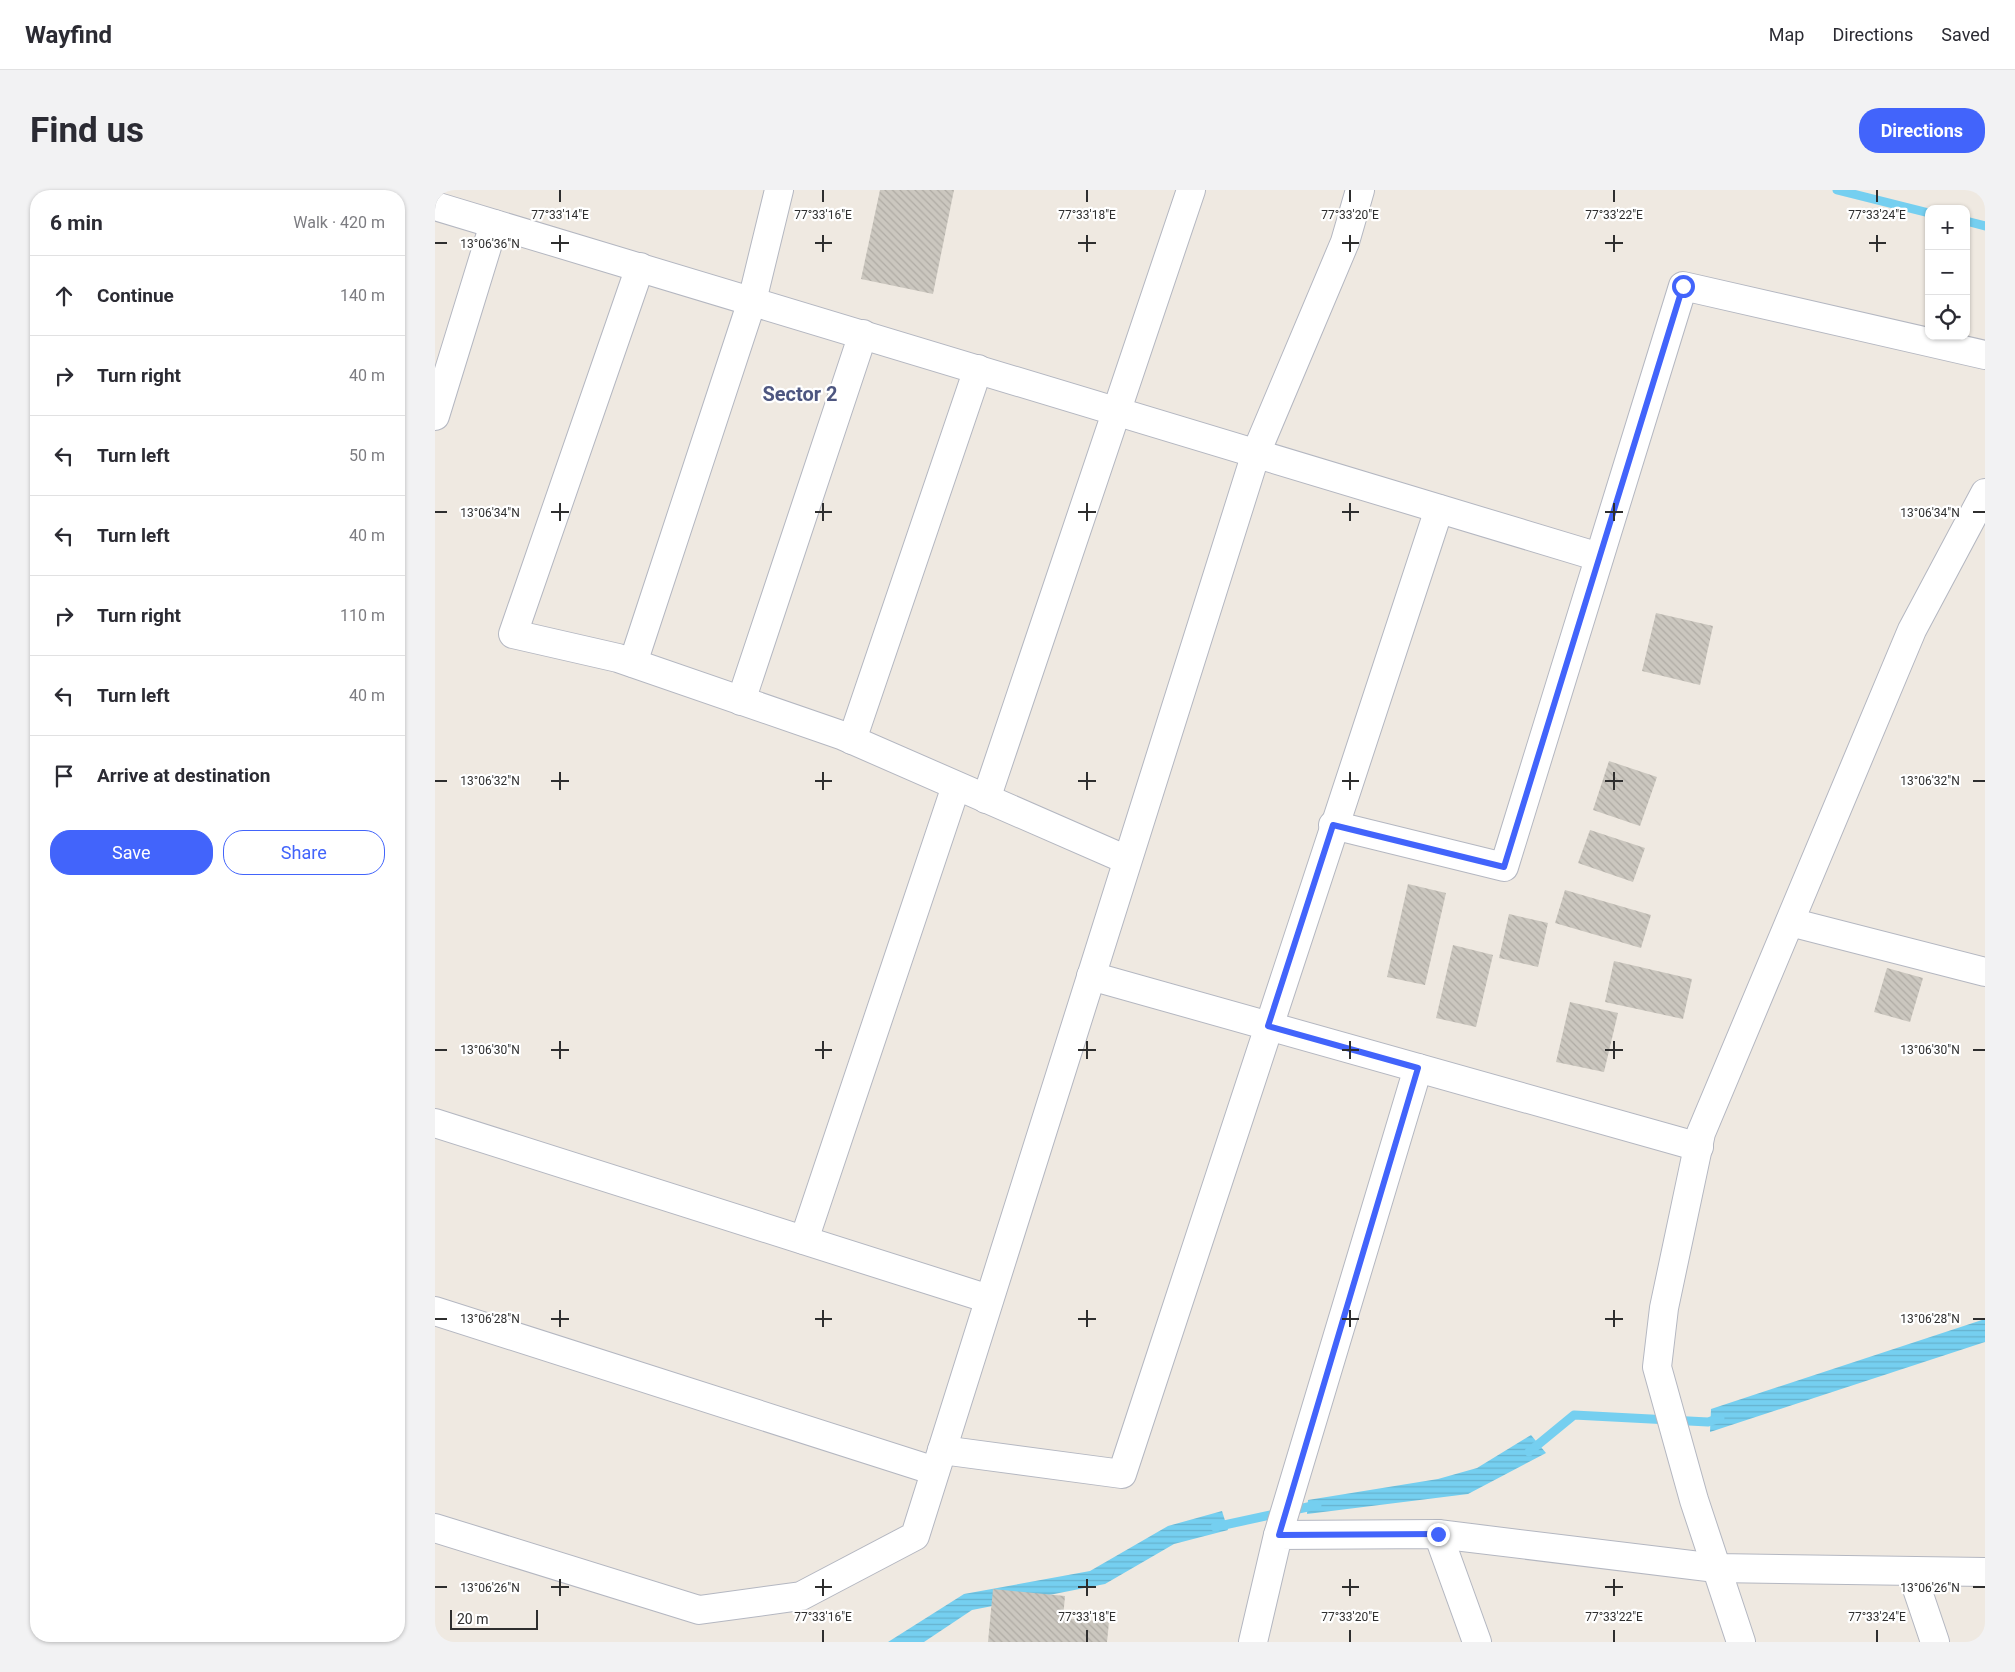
<!DOCTYPE html>
<html lang="en">
<head>
<meta charset="utf-8">
<style>
  body { margin:0; font-family:Roboto,sans-serif; background:#f2f2f3; color:#2b2b33 }
  .controls { position:absolute; right:15px; top:15px; display:grid; overflow:hidden; border-radius:10px; box-shadow:0 1px 4px #0004 }
  .controls button { width:45px; height:45px; display:grid; place-items:center; padding:0; border:0; border-bottom:1px solid #e1e1e2; background:#fff; color:#2b2b33; font:25px sans-serif }
  .scale { position:absolute; left:15px; bottom:12px; width:88px; box-sizing:border-box; padding-left:5px; border:2px solid #2e2e2e; border-top:0; font-size:14px; line-height:18px; white-space:nowrap; color:#2e2e2e; -webkit-text-stroke:4px #fff; paint-order:stroke }
  .stop { position:absolute; width:15px; height:15px; margin:-11px; border:4px solid #4264fb; border-radius:50%; background:#fff }
  .stop.end { background:#4264fb; border-color:#fff; box-shadow:0 1px 5px #0008 }
  .list { margin:0; padding:0; list-style:none }
  h2 { display:flex; justify-content:space-between; align-items:center; height:65px; margin:0; padding:0 20px; font-size:21px }
  h2 small { font-size:16px; font-weight:400; color:#7c7c81 }
  .list li { display:grid; grid-template-columns:32px 1fr auto; gap:15px; align-items:center; box-sizing:border-box; height:80px; padding:0 20px; border-top:1px solid #e1e1e2 }
  .list b { display:block; font-size:19px; white-space:nowrap }
  .list em { font-size:16px; font-style:normal; color:#7c7c81 }
  .actions { display:flex; gap:10px; padding:15px 20px }
  .actions a { flex:1; padding:11px 0; border:1px solid #4264fb; border-radius:20px; text-align:center; font-size:18px; color:#4264fb }
  .actions .main { background:#4264fb; color:#fff }
  .icon { flex:none; width:28px; height:28px; fill:none; stroke:currentColor; stroke-width:2; stroke-linecap:round; stroke-linejoin:round }
  .map { position:relative; flex:none; width:1550px; height:1452px; overflow:hidden; border-radius:20px }
  header { display:flex; align-items:center; gap:30px; box-sizing:border-box; height:70px; padding:0 25px; background:#fff; border-bottom:1px solid #e1e1e2 }
  header strong { font-size:24px }
  nav { display:flex; gap:28px; margin-inline-start:auto; font-size:18px }
  .intro { display:flex; align-items:center; justify-content:space-between; box-sizing:border-box; height:120px; padding:0 30px }
  h1 { margin:0; font-size:35px }
  .button { padding:12px 22px; border-radius:20px; background:#4264fb; color:#fff; font-size:18px; font-weight:700 }
  main { display:flex; gap:30px; padding:0 30px }
  aside { flex:1; background:#fff; border-radius:20px; box-shadow:0 1px 4px #0004 }
  .map>svg:first-child { display:block }
  .water { fill:url(#water-rules) }
  .lines { fill:none; stroke-linecap:round; stroke-linejoin:round }
  .stream { stroke:#75cff0; stroke-width:9 }
  .building { fill:url(#building-back-hatch) }
  .minor-casing { stroke:#b4b7c1; stroke-width:30 }
  .minor { stroke:#fff; stroke-width:28 }
  .route { stroke:#4264fb; stroke-width:6 }
  .ticks { fill:none; stroke:#2e2e2e; stroke-width:2 }
  .labels { text-anchor:middle; stroke-width:4.5; stroke-linejoin:round; paint-order:stroke }
  .quarter-label { font-size:20px; font-weight:bold; fill:#4d5680; stroke:#fff }
  .ticks-label { font-size:12px; text-anchor:middle; fill:#2e2e2e; stroke:#fff; stroke-width:4.5; stroke-linejoin:round; paint-order:stroke }
</style>
</head>
<body>
<header>
<strong>Wayfind</strong>
<nav><a>Map</a><a>Directions</a><a>Saved</a></nav>
</header>
<div class="intro"><h1>Find us</h1><a class="button">Directions</a></div>
<main>
<aside>
<h2>6 min<small>Walk · 420 m</small></h2>
<ul class="list">
<li><svg class="icon" aria-label="ahead" viewBox="0 0 24 24"><path d="M12 20V5M6 11l6-6 6 6"/></svg><div><b>Continue</b></div><em>140 m</em></li>
<li><svg class="icon" aria-label="right" viewBox="0 0 24 24"><path d="M7 20v-9h11M14 6l5 5-5 5"/></svg><div><b>Turn right</b></div><em>40 m</em></li>
<li><svg class="icon" aria-label="left" viewBox="0 0 24 24"><path d="M17 20v-9H6M10 6l-5 5 5 5"/></svg><div><b>Turn left</b></div><em>50 m</em></li>
<li><svg class="icon" aria-label="left" viewBox="0 0 24 24"><path d="M17 20v-9H6M10 6l-5 5 5 5"/></svg><div><b>Turn left</b></div><em>40 m</em></li>
<li><svg class="icon" aria-label="right" viewBox="0 0 24 24"><path d="M7 20v-9h11M14 6l5 5-5 5"/></svg><div><b>Turn right</b></div><em>110 m</em></li>
<li><svg class="icon" aria-label="left" viewBox="0 0 24 24"><path d="M17 20v-9H6M10 6l-5 5 5 5"/></svg><div><b>Turn left</b></div><em>40 m</em></li>
<li><svg class="icon" aria-label="arrive" viewBox="0 0 24 24"><path d="M6 21V4h12l-3 4 3 4H6"/></svg><div><b>Arrive at destination</b></div></li>
</ul>
<div class="actions"><a class="main">Save</a><a>Share</a></div>
</aside>
<div class="map">
<svg width="1550" height="1452" viewBox="0 0 1550 1452">
  <defs>
    <pattern id="water-rules" width="6" height="5" patternUnits="userSpaceOnUse" patternTransform="scale(1.25)"><rect width="6" height="5" fill="#75cff0"/><path d="M0 2.5h6" fill="none" stroke="#66b2ce"/></pattern>
    <pattern id="building-back-hatch" width="6" height="6" patternUnits="userSpaceOnUse" patternTransform="scale(1.25)"><rect width="6" height="6" fill="#cbc7bf"/><path d="M-1 5l2 2M0 0l6 6M5-1l2 2" fill="none" stroke="#afaba4"/></pattern>
  </defs>
  <rect width="100%" height="100%" fill="#efe9e1"/>
  <g class="water">
    <path d="M1550,1129v23l-275,90 1,-23z"/>
    <path d="M1096,1245l15,18 -78,41 -161,20 1,-14 130,-21 39,-11z"/>
    <path d="M787,1321l6,19 -54,14 -69,40 -133,26 -48,32h-36l76,-48 126,-23 78,-45z"/>
  </g>
  <g class="lines">
    <g class="stream">
      <path d="M1402,0l92,23"/>
      <path d="M1531,31l19,5"/>
      <path d="M1094,1262l45,-37 134,7 12,-4"/>
      <path d="M780,1337l102,-22"/>
    </g>
  </g>
  <g class="building">
    <path d="M445,0h74l-21,104 -72,-15z"/>
    <path d="M1221,423l57,13 -13,59 -58,-14z"/>
    <path d="M1174,571l48,16 -17,49 -47,-16z"/>
    <path d="M1155,640l55,18 -12,34 -55,-19z"/>
    <path d="M973,694l38,9 -21,92 -38,-8z"/>
    <path d="M1130,700l86,25 -10,33 -86,-25z"/>
    <path d="M1074,724l39,9 -10,44 -39,-9z"/>
    <path d="M1018,755l40,10 -17,72 -40,-9z"/>
    <path d="M1179,771l78,18 -9,40 -78,-17z"/>
    <path d="M1452,778l36,10 -13,44 -36,-10z"/>
    <path d="M1135,812l48,11 -14,59 -48,-10z"/>
    <path d="M558,1399l72,7 -2,22 46,4 -2,20h-119z"/>
  </g>
  <g class="lines">
    <g class="minor-casing">
      <g id="minor">
        <path d="M0,16l1164,351"/>
        <path d="M205,77l-127,367 105,24 223,77 286,125"/>
        <path d="M0,226l59,-192"/>
        <path d="M198,473l119,-362 27,-111"/>
        <path d="M306,511l122,-367"/>
        <path d="M417,550l126,-371"/>
        <path d="M551,609l205,-609"/>
        <path d="M898,635l171,42 179,-581 302,69"/>
        <path d="M1355,732l195,50"/>
        <path d="M656,786l608,171"/>
        <path d="M0,933l554,176"/>
        <path d="M369,1050l152,-454"/>
        <path d="M0,1121l500,160"/>
        <path d="M507,1260l180,24 317,-965"/>
        <path d="M0,1338l264,82 102,-14 114,-60 341,-1083 89,-211 15,-52"/>
        <path d="M1003,1344l39,108"/>
        <path d="M843,1345l140,-467"/>
        <path d="M1476,1381l24,71"/>
        <path d="M818,1452l25,-107 160,-1 278,34 269,4"/>
        <path d="M1306,1452l-47,-142 -37,-133 7,-59 37,-175 211,-503 73,-137"/>
      </g>
    </g>
    <use href="#minor" class="minor"/>
  </g>
  <g class="lines">
    <path class="route" d="M1003,1344l-159,1 139,-467 -150,-42 65,-201 171,42 179,-581"/>
  </g>
  <path class="ticks" d="M125,0v12M388,0v12M652,0v12M915,0v12M1179,0v12M1442,0v12M125,45v17M388,45v17M652,45v17M915,45v17M1179,45v17M1442,45v17M0,53h12M116,53h18M380,53h17M643,53h18M907,53h17M1170,53h18M1434,53h17M125,313v18M388,313v18M652,313v18M915,313v18M1179,313v18M0,322h12M116,322h18M380,322h17M643,322h18M907,322h17M1170,322h18M1538,322h12M125,582v18M388,582v18M652,582v18M915,582v18M1179,582v18M0,591h12M116,591h18M380,591h17M643,591h18M907,591h17M1170,591h18M1538,591h12M125,851v18M388,851v18M652,851v18M915,851v18M1179,851v18M0,860h12M116,860h18M380,860h17M643,860h18M907,860h17M1170,860h18M1538,860h12M125,1120v17M388,1120v17M652,1120v17M915,1120v17M1179,1120v17M0,1129h12M116,1129h18M380,1129h17M643,1129h18M907,1129h17M1170,1129h18M1538,1129h12M125,1389v17M388,1389v17M652,1389v17M915,1389v17M1179,1389v17M0,1397h12M116,1397h18M380,1397h17M643,1397h18M907,1397h17M1170,1397h18M1538,1397h12M388,1440v12M652,1440v12M915,1440v12M1179,1440v12M1442,1440v12"/>
  <g class="labels">
    <g class="quarter-label">
      <text x="365" y="211">Sector 2</text>
    </g>
  </g>
  <g class="ticks-label">
    <text x="125" y="29">77°33'14"E</text>
    <text x="388" y="29">77°33'16"E</text>
    <text x="652" y="29">77°33'18"E</text>
    <text x="915" y="29">77°33'20"E</text>
    <text x="1179" y="29">77°33'22"E</text>
    <text x="1442" y="29">77°33'24"E</text>
    <text x="55" y="58">13°06'36"N</text>
    <text x="55" y="327">13°06'34"N</text>
    <text x="1495" y="327">13°06'34"N</text>
    <text x="55" y="595">13°06'32"N</text>
    <text x="1495" y="595">13°06'32"N</text>
    <text x="55" y="864">13°06'30"N</text>
    <text x="1495" y="864">13°06'30"N</text>
    <text x="55" y="1133">13°06'28"N</text>
    <text x="1495" y="1133">13°06'28"N</text>
    <text x="55" y="1402">13°06'26"N</text>
    <text x="1495" y="1402">13°06'26"N</text>
    <text x="388" y="1431">77°33'16"E</text>
    <text x="652" y="1431">77°33'18"E</text>
    <text x="915" y="1431">77°33'20"E</text>
    <text x="1179" y="1431">77°33'22"E</text>
    <text x="1442" y="1431">77°33'24"E</text>
  </g>
</svg>
<div class="controls">
<button>+</button>
<button>−</button>
<button><svg class="icon" aria-label="locate" viewBox="0 0 24 24"><circle cx="12" cy="12" r="6"/><path d="M12 2v4M12 18v4M2 12h4M18 12h4"/></svg></button>
</div>
<div class="scale">20 m</div>
<div class="stop" style="left:1248px;top:96px"></div>
<div class="stop end" style="left:1003px;top:1344px"></div>
</div>
</main>
</body>
</html>
